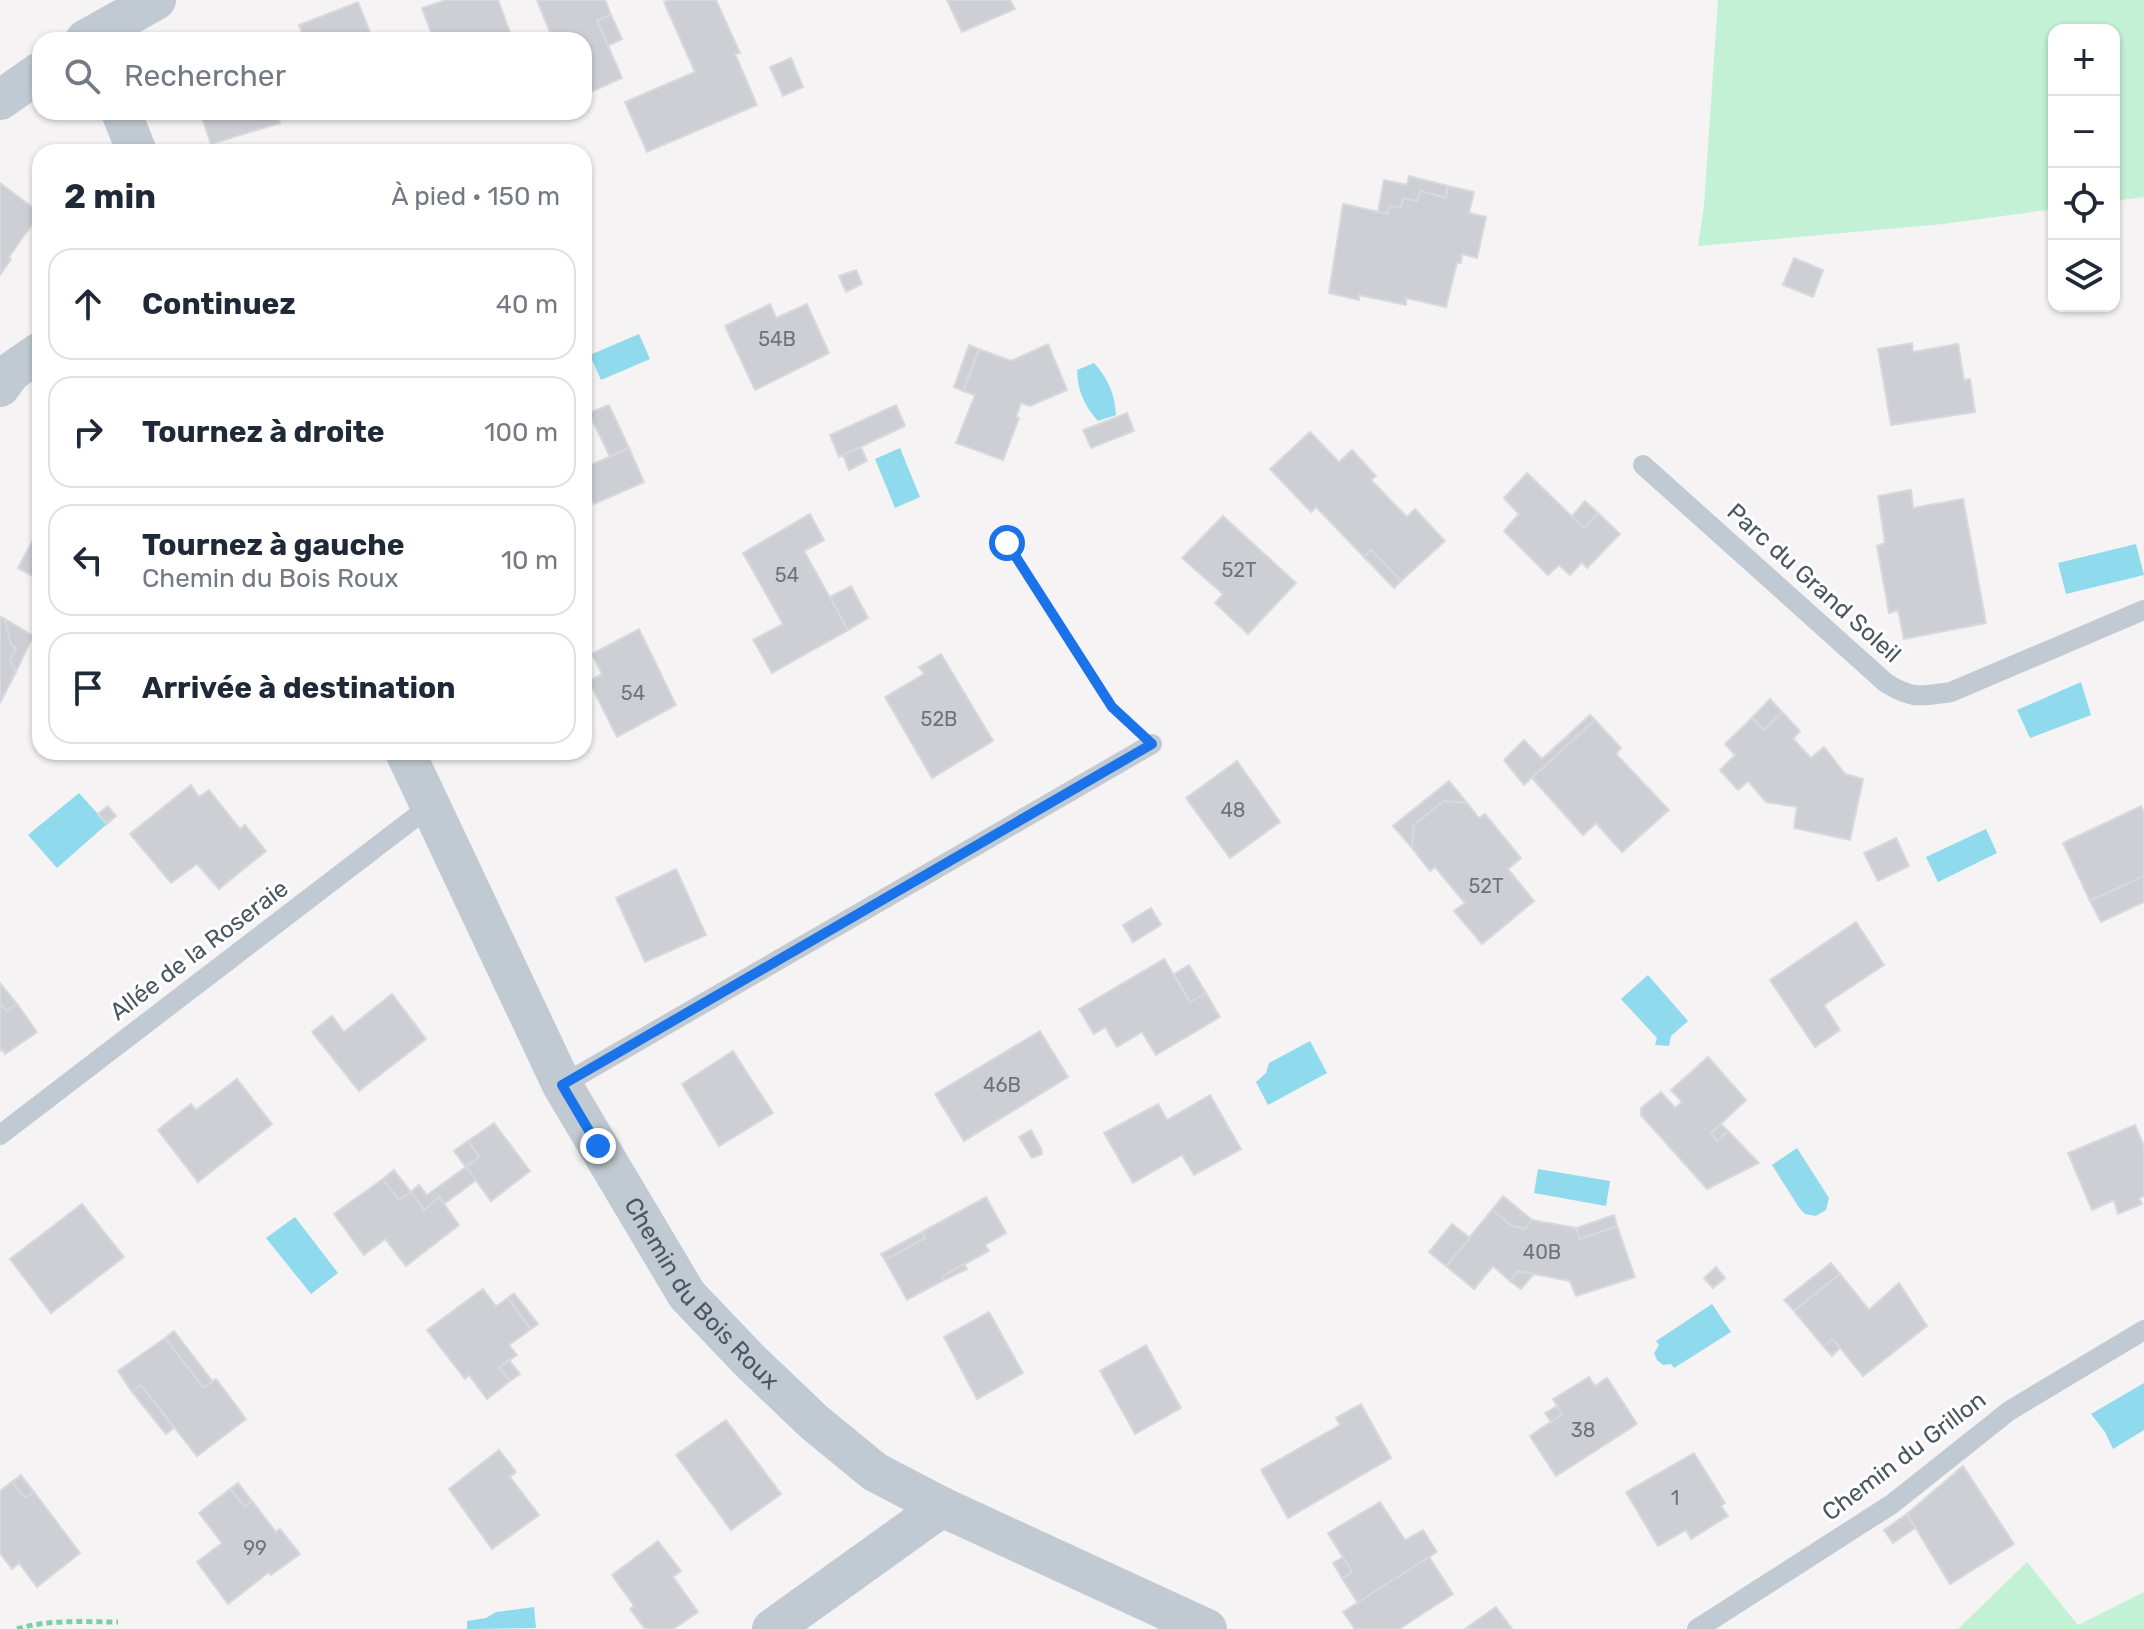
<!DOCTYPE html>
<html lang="fr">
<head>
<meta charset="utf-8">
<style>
  body { margin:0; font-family:Rubik,sans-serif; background:#f2f2f3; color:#1f2937 }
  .controls { position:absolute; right:24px; top:24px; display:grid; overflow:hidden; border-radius:16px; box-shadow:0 2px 6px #0004 }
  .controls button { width:72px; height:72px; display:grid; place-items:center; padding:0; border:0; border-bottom:2px solid #e0e1e3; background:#fff; color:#1f2937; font:40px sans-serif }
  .stop { position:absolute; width:24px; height:24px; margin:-18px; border:6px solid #1a73e8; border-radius:50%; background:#fff }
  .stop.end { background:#1a73e8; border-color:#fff; box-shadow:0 2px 8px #0008 }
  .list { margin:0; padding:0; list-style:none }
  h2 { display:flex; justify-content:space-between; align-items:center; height:104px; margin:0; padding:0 32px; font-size:34px }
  h2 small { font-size:26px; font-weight:400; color:#747a83 }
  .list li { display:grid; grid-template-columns:52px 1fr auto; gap:24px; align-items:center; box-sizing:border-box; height:112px; margin:0 16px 16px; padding:0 16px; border:2px solid #e0e1e3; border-radius:24px }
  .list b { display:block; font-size:30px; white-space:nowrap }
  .list p { margin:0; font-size:26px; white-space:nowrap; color:#747a83 }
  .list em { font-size:26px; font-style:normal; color:#747a83 }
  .icon { flex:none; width:44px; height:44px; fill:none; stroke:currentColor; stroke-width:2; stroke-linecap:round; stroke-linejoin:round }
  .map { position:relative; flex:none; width:2144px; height:1629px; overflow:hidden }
  .search { position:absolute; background:#fff; box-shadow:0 2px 6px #0004; left:32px; top:32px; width:560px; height:88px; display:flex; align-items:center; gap:20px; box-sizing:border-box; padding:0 28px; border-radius:24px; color:#747a83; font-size:30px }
  .panel { position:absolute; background:#fff; box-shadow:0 2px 6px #0004; left:32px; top:144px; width:560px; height:616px; border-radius:24px }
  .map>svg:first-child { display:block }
  .green { fill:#c3f1d5 }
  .water { fill:#90daee }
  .building { fill:#cdcfd5; stroke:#d7d9de; stroke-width:2 }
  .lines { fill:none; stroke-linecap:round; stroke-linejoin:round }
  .path { stroke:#7ad0a6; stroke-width:5; stroke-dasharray:6 4; stroke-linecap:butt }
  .lane { stroke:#c1cad2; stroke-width:20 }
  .street { stroke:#c1cad2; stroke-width:40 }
  .route { stroke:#1a73e8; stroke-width:10 }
  .labels { text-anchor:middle; stroke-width:6; stroke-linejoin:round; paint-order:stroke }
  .number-label { font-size:20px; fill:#6b747e }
  .street-label { font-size:24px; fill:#4a5661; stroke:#fff }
</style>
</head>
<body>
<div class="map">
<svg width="2144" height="1629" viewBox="0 0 2144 1629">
  <rect width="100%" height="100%" fill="#f5f3f3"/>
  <g class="green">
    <path d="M1718,0h426v197l-30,4v-171h-60v179l-111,15 -245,22 6,-40z"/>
    <path d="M2027,1562l51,63 66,-33v37h-186z"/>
  </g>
  <g class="water">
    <path d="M639,334l11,25 -49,21 -11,-25z"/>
    <path d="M1094,363c14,15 21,32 22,52l-18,6c-13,-14 -21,-31 -21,-51z"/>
    <path d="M900,448l20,49 -25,11 -20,-49z"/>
    <path d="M2136,544l8,31 -78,19 -8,-31z"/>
    <path d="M2081,682l10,33 -61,23 -13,-28z"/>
    <path d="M79,793l28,31 -50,44 -29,-33z"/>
    <path d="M1986,829l11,24 -59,29 -12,-25z"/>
    <path d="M1648,975l40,46 -17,15 -2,10 -14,-1 2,-7 -36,-39z"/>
    <path d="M1310,1041l17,32 -59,32 -12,-23 10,-9 3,-10z"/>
    <path d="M1797,1148l32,50 -3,12 -10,6 -11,-2 -5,-5 -28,-44z"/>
    <path d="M1538,1169l72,12 -4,25 -72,-13z"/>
    <path d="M295,1217l43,56 -27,21 -45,-56z"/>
    <path d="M1712,1304l19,28 -57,36 -3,-4 -8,1 -6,-5 -3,-7 5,-8 -3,-4z"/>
    <path d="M2144,1383v47l-31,19 -8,-17 -14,-18z"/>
    <path d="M534,1607l2,21 -69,1v-8l19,-3 10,-6z"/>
  </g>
  <g class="building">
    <path d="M446,0h52l15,40h-79l-12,-32z"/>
    <path d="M537,0h68l6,15 -14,5 25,58 -38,17v-55h-18l-4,-8 -11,3z"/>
    <path d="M670,0h46l24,53 -5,1 22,51 -110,47 -22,-50 70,-30 -31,-70z"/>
    <path d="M947,0h63l5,9 -53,23z"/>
    <path d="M358,2l15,38h-68l-6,-15z"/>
    <path d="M611,15l11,24 -14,7 -11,-26z"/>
    <path d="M791,58l12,29 -20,9 -13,-29z"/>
    <path d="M200,112h76l4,11 -69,21z"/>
    <path d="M1409,176l39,10 -2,12 -26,-7 -3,10 -14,-3 -2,10 -12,-2 -1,8 -10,-2 6,-32 23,5z"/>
    <path d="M0,183l40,30 -31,44 2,2 -11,16z"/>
    <path d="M1448,186l26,6 -5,21 17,4 -9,41 -15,-4 -1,9h-4l-11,44 -40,-9v7l-47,-10v5l-30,-7 14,-89 45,10 1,-8 12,2 2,-10 14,3 3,-10 26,7z"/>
    <path d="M1794,258l29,12 -10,27 -30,-12z"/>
    <path d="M856,270l6,14 -16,8 -7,-16z"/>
    <path d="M770,304l6,14 31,-14 22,49 -74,37 -30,-64z"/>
    <path d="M1912,343l1,9 45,-8 6,36 6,-1 5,33 -84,13 -13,-76z"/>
    <path d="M1048,344l19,46 -37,16 -9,-3 -5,14 3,1 -16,42 -47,-17 19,-48 -12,-4 16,-42 32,12z"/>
    <path d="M969,345l10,4 -16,42 -9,-4z"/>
    <path d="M609,405l20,43 -19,9 -21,-44z"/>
    <path d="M896,405l9,21 -66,31 -9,-22z"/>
    <path d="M1127,413l7,18 -43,17 -8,-18z"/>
    <path d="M1310,432l29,30 13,-12 24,26 -5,4 36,37 8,-8 30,32 -44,40 -30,-31 -7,7 -48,-50 -5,5 -41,-43z"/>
    <path d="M861,447l6,14 -18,9 -6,-15z"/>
    <path d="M629,448l15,34 -50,22 -2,-3 -8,3v-36z"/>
    <path d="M1527,473l57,55 14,-15 22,21 -33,34 -5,-6 -12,13 -11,-10 -11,10 -44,-44 15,-17 -15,-16z"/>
    <path d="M1911,490l2,18 50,-9 23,124 -82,16 -6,-29 -9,3 -12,-67 8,-3 -7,-47z"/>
    <path d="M1585,501l13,12 -14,15 -12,-12z"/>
    <path d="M810,514l14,26 -20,11 44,79 -76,43 -19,-33 30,-16 -40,-71z"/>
    <path d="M1223,516l73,67 -48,51 -33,-31 8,-9 -41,-36z"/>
    <path d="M36,534l4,2v44l-22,-12z"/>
    <path d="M1371,550l30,31 -7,7 -30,-31z"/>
    <path d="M851,586l17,32 -20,12 -18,-33z"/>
    <path d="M0,617l5,2 6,26 5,3 -6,12 6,12 -16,31z"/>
    <path d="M5,619l28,17 -17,36 -6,-12 6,-12 -5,-3z"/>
    <path d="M639,629l37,76 -59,32 -28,-56 13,-7 -10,-20z"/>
    <path d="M941,654l52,87 -61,37 -47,-81 39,-23 -5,-7z"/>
    <path d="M1770,699l12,13 -18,18 -12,-12z"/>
    <path d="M1782,712l18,19 -7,8 18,19 13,-11 21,27 18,5 -13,61 -56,-12 3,-21 -31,-5 -18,-21 -10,9 -18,-20 15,-15 -10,-11 27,-26 12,12z"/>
    <path d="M1590,715l5,5 -71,65 -20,-25 20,-20 18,19z"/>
    <path d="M1595,720l26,28 -5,6 53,56 -47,42 -26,-29 -13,12 -51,-57z"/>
    <path d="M1237,761l43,61 -50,36 -44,-60z"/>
    <path d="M1449,781l18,22 -23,-2 -30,24 -2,23 -19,-22z"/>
    <path d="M191,785l8,12 10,-7 31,39 5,-4 21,26 -47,38 -22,-25 -26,19 -41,-49z"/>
    <path d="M1444,801l23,2 12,15 6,-4 36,44 -13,11 26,32 -52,43 -28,-33 11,-8 -30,-36 -5,4 -18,-23 2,-23z"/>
    <path d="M108,806l8,10 -9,8 -9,-10z"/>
    <path d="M2141,806l3,6v64l-54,25 -27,-58z"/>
    <path d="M1896,838l13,28 -31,15 -14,-28z"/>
    <path d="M676,869l30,66 -61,27 -29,-64z"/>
    <path d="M2144,876v26l-43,20 -11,-21z"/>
    <path d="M1151,908l10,17 -28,17 -10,-17z"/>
    <path d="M1856,922l28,43 -60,40 16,25 -25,17 -45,-67z"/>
    <path d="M1164,959l26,43 16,-9 14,24 -64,38 -14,-23 -25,15 -12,-20 -11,7 -15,-25z"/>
    <path d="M1189,965l17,28 -16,9 -16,-28z"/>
    <path d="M0,983l17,21 -10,7 -7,-7z"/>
    <path d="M392,994l34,45 -67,52 -47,-59 20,-16 12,16z"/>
    <path d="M0,1004l7,7 10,-7 20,28 -32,22 -3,-5 -2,2z"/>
    <path d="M1040,1031l28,46 -104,64 -29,-47z"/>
    <path d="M733,1051l40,62 -54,33 -37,-62z"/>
    <path d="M1708,1057l38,43 -35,33 6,8 11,-10 31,32 -52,26 -66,-74v-7l20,-16 14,16 7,-6 -11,-12z"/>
    <path d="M237,1079l35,45 -74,58 -40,-52 33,-26 5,6z"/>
    <path d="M1210,1095l31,54 -47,26 -12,-20 -49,28 -29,-50 54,-29 9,16z"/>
    <path d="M494,1123l36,48 -39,30 -25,-34 13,-10 -11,-16z"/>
    <path d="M1721,1124l7,7 -11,10 -6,-8z"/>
    <path d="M2135,1125l9,21v50l-5,2 3,6 -24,10 -4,-14 -22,10 -24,-57z"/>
    <path d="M1031,1130l10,18 1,6 -10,4 -13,-21z"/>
    <path d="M468,1141l11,16 -13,10 -12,-16z"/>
    <path d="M466,1167l10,13 -32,24 -5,-7 -15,13 -13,-18 8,-7 8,10z"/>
    <path d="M394,1170l17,22 -12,8 -16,-21z"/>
    <path d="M383,1179l16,21 12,-8 13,18 15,-13 20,28 -53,41 -21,-27 -21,16 -30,-41z"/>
    <path d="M1503,1196l29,24 -7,9 -13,-3 -20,-16z"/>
    <path d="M986,1197l20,36 -21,12 4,6 -46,25 -1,5 -35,19 -22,-40 40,-22 -3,-6z"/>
    <path d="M82,1204l42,53 -73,56 -41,-54z"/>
    <path d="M1492,1210l20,16 13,3 7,-9 44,8 4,11 37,-13 18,51 -59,19 -6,-15 -52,-10 -8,10 -17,-15 -19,23 -28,-23z"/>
    <path d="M1614,1215l3,11 -37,13 -4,-11z"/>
    <path d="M1452,1224l18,14 -24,28 -17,-14z"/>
    <path d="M922,1232l3,6 -40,22 -4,-6z"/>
    <path d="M1831,1263l9,11 -46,37 -10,-11z"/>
    <path d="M964,1264l3,5 -25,12 1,-5z"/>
    <path d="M1716,1267l9,11 -12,10 -9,-10z"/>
    <path d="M1518,1271l16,3 -13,15 -11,-8z"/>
    <path d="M1840,1274l29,36 30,-27 28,43 -64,50 -30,-37 -10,7 -29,-35z"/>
    <path d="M483,1289l13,17 12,-8 23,31 -22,16 8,10 -18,13 11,13 -23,18 -18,-24 -4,4 -38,-49z"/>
    <path d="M514,1293l24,31 -7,5 -23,-31z"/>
    <path d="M989,1312l34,61 -46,26 -33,-62z"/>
    <path d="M174,1331l39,51 -9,6 -39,-50z"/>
    <path d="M165,1338l39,50 12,-9 30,40 -49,37 -56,-71 -9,7 -14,-21z"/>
    <path d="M1833,1339l7,9 -8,8 -9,-10z"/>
    <path d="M1146,1345l35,63 -46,26 -35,-63z"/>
    <path d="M509,1360l11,14 -10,7 -11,-13z"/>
    <path d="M1589,1377l6,9 12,-8 30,46 -81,52 -26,-40 32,-22 -9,-15z"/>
    <path d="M141,1385l33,43 -8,6 -34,-42z"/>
    <path d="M1361,1404l30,54 -103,60 -27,-48 79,-45 -4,-7z"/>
    <path d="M1557,1406l5,8 -11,8 -6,-9z"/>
    <path d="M726,1420l55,74 -50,36 -55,-75z"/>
    <path d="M499,1450l17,22 -6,5 29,38 -47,34 -43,-60z"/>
    <path d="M1694,1453l31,50 -4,3 7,10 -37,23 -5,-9 -28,16 -32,-54z"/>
    <path d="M1963,1466l51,78 -64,40 -43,-70z"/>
    <path d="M21,1475l13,17 -9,6 -13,-16z"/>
    <path d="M12,1482l13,16 9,-6 46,61 -43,34 -18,-24 -7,6 -12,-16v-62z"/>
    <path d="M238,1483l14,18 -7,6 -15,-18z"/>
    <path d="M230,1489l15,18 7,-6 24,31 4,-3 20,25 -29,21 -2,-3 -41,32 -31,-42 25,-19 -23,-30z"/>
    <path d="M1380,1502l25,38 18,-10 14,22 -79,51 -16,-25 10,-6 -24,-39z"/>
    <path d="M1907,1514l8,14 -22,15 -9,-13z"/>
    <path d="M658,1541l23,30 -8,6 25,35 -25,17h-28l-15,-20 4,-3 -22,-31z"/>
    <path d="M1343,1557l9,15 -10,6 -9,-15z"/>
    <path d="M1429,1557l24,37 -54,35h-44l-12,-17z"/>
    <path d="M1496,1607l16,22h-47z"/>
  </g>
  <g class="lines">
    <g class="path">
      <path d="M1007,543l105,164 15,14"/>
      <path d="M17,1629c32,-10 67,-7 101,-7"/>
    </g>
    <g class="lane">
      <path d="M1643,465l243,218c28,17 34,13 65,9l193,-82"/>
      <path d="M562,1085l590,-341"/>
      <path d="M0,1135l430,-329"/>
      <path d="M1697,1629l195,-125 117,-93 135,-81"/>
    </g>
    <g class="street">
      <path d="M85,40l71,-40"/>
      <path d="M0,100l40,-28"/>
      <path d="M121,112l16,40"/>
      <path d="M0,387l11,-15 29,-20"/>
      <path id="s1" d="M405,752l157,333 125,210 63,66 64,61 61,50 67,35 265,122"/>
      <path d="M772,1629l170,-122"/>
    </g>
  </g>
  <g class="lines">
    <path class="route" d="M598,1146l-36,-61 590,-341 -40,-37 -105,-164"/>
  </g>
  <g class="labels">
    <g class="number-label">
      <text x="777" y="346">54B</text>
      <text x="1239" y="577">52T</text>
      <text x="787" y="582">54</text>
      <text x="633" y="700">54</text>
      <text x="939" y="726">52B</text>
      <text x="1233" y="817">48</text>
      <text x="1486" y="893">52T</text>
      <text x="1002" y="1092">46B</text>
      <text x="1542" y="1259">40B</text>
      <text x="1583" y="1437">38</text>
      <text x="1675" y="1505">1</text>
      <text x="255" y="1555">99</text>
    </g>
    <g class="street-label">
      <text transform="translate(1814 583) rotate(42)" y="8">Parc du Grand Soleil</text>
      <text transform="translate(199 950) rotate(-37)" y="8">Allée de la Roseraie</text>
      <text dy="8" stroke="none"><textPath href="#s1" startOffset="620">Chemin du Bois Roux</textPath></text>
      <text transform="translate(1904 1456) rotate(-37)" y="8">Chemin du Grillon</text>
    </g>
  </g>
</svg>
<div class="controls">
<button>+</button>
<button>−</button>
<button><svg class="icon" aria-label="locate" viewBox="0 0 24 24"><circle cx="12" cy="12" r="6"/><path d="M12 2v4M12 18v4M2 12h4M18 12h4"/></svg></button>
<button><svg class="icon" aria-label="layers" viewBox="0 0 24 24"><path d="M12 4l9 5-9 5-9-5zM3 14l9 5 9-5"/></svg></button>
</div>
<div class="stop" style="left:1007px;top:543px"></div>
<div class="stop end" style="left:598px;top:1146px"></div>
<div class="search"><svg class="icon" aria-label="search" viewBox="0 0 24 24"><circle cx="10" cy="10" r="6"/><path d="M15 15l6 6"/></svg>Rechercher</div>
<section class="panel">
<h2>2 min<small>À pied · 150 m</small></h2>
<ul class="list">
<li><svg class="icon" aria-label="ahead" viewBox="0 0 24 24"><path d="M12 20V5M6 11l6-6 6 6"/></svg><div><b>Continuez</b></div><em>40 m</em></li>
<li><svg class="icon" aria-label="right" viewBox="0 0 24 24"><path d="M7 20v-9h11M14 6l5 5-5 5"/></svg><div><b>Tournez à droite</b></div><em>100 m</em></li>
<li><svg class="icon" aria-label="left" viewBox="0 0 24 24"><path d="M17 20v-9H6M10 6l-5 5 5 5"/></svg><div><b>Tournez à gauche</b><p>Chemin du Bois Roux</p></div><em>10 m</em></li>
<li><svg class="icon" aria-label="arrive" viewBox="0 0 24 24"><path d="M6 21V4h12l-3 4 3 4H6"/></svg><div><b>Arrivée à destination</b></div></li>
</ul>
</section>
</div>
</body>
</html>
